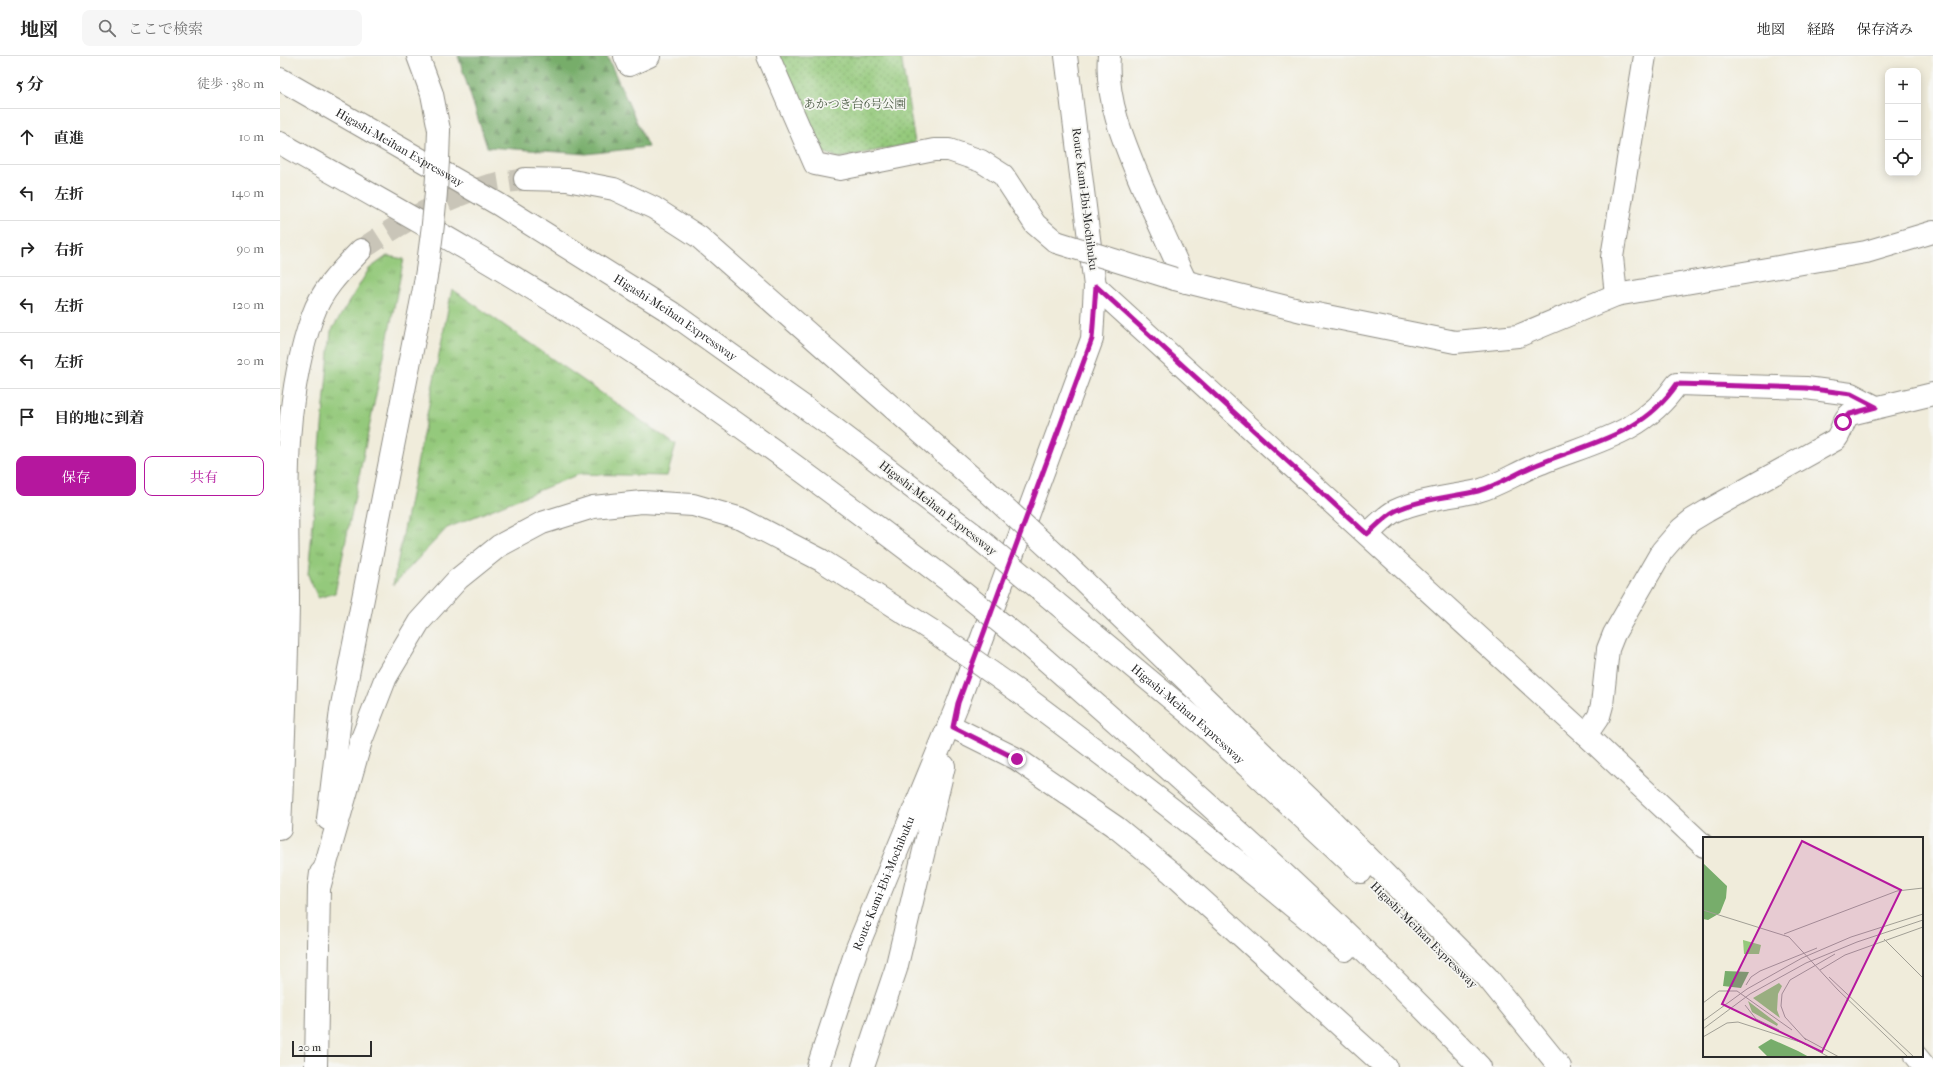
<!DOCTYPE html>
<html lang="ja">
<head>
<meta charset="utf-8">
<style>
  body { margin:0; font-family:"IM FELL French Canon","Noto Serif JP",serif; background:#f6f6f6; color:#222 }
  .controls { position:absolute; right:12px; top:12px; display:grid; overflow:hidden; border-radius:8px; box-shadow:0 2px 10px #0003 }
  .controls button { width:36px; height:36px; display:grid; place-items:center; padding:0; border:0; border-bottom:1px solid #e0e0e0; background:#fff; color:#222; font:20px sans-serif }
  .scale { position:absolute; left:12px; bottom:10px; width:80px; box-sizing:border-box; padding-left:4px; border:2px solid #2b2b2b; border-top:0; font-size:11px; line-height:14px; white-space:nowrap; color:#2b2b2b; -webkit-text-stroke:3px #f6f6f2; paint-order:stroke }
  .stop { position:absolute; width:12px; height:12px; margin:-9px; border:3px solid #b5179e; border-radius:50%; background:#fff }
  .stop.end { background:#b5179e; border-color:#fff; box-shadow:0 1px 4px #0008 }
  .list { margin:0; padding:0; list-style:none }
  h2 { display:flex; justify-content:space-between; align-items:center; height:52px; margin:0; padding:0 16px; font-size:17px }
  h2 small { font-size:13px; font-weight:400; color:#767676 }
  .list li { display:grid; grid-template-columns:26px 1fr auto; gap:12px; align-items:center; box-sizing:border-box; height:56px; padding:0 16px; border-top:1px solid #e0e0e0 }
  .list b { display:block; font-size:15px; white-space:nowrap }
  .list em { font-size:13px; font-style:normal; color:#767676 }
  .actions { display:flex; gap:8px; padding:12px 16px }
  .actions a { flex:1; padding:9px 0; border:1px solid #b5179e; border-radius:8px; text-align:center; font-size:14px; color:#b5179e }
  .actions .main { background:#b5179e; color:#fff }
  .icon { flex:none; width:22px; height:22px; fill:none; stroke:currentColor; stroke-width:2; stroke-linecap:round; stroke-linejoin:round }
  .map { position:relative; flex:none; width:1653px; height:1011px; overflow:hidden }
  header { display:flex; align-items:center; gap:24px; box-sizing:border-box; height:56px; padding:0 20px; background:#fff; border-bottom:1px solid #e0e0e0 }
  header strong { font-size:19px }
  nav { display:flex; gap:22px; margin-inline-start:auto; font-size:14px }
  .search { width:280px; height:36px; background:#f6f6f6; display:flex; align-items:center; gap:10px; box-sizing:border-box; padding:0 14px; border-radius:8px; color:#767676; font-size:15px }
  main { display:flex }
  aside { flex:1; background:#fff }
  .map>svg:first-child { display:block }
  .grass { fill:url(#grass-tufts); stroke:#607a53 }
  .forest { fill:url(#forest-firs); stroke:#516c4b }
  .park { fill:url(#park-dots); stroke:#607a53 }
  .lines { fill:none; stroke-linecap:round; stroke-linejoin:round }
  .highway-tunnel { stroke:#c9c5b8; stroke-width:22; stroke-dasharray:22 11; stroke-linecap:butt }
  .street-casing { stroke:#8e8c83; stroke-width:24 }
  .secondary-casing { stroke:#8e8c83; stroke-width:24 }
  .primary-casing { stroke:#8e8c83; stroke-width:24 }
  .highway-casing { stroke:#8e8c83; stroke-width:24 }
  .street { stroke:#fff; stroke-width:22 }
  .secondary { stroke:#fff; stroke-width:22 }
  .primary { stroke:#fff; stroke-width:22 }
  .highway { stroke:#fff; stroke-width:22 }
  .street-bridge-casing { stroke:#8e8c83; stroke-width:24; stroke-linecap:butt }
  .highway-bridge-casing { stroke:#8e8c83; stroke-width:24; stroke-linecap:butt }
  .street-bridge { stroke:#fff; stroke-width:22 }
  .highway-bridge { stroke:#fff; stroke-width:22 }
  .route { stroke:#b5179e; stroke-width:5 }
  .labels { text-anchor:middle; stroke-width:3.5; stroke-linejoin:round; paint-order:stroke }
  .park-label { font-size:12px; fill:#4a5a43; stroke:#f6f6f2 }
  .street-label { font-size:12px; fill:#2b2b2b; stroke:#f6f6f2 }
  .inset-road { fill:none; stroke:#a19f95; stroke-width:1 }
  .view { fill:#b5179e; fill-opacity:0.15; stroke:#b5179e; stroke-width:2 }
  .inset-edge { fill:none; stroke:#2b2b2b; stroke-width:2 }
</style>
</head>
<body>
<header>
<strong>地図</strong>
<div class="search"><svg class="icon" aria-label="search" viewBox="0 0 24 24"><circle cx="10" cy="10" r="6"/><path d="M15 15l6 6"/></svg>ここで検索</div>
<nav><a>地図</a><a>経路</a><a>保存済み</a></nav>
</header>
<main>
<aside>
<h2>5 分<small>徒歩 · 380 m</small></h2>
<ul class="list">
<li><svg class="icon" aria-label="ahead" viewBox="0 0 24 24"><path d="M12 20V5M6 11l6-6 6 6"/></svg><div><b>直進</b></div><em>10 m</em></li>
<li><svg class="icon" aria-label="left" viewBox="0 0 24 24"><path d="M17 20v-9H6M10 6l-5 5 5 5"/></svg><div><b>左折</b></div><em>140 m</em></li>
<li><svg class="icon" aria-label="right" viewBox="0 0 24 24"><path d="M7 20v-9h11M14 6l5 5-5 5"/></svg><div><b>右折</b></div><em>90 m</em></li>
<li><svg class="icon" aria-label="left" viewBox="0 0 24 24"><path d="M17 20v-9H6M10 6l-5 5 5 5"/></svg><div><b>左折</b></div><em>120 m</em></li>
<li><svg class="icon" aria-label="left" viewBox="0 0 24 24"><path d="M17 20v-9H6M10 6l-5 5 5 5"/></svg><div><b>左折</b></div><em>20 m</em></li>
<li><svg class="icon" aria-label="arrive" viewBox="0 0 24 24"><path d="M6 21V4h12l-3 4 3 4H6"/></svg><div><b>目的地に到着</b></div></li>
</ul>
<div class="actions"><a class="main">保存</a><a>共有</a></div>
</aside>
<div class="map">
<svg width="1653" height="1011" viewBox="0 0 1653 1011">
  <defs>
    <pattern id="grass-tufts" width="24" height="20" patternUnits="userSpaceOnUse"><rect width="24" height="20" fill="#94c97b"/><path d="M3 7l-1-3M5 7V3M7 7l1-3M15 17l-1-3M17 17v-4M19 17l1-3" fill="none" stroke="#79a365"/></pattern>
    <pattern id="forest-firs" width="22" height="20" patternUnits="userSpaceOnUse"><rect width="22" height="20" fill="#77ad6b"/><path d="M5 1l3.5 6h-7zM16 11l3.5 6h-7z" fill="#628d58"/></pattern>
    <pattern id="park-dots" width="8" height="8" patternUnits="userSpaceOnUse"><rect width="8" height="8" fill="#94c97b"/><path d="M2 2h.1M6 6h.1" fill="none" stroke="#79a365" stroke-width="1.8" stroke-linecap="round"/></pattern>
  </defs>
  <rect width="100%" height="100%" fill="#f6f6f2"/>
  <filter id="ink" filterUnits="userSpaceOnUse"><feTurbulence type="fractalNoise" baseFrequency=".025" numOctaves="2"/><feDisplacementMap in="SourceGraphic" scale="8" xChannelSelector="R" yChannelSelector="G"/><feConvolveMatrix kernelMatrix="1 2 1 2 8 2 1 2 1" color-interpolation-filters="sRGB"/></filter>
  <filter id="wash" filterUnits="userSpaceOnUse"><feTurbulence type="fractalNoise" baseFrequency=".012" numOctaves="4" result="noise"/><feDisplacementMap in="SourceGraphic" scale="16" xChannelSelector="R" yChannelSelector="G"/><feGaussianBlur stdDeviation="0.9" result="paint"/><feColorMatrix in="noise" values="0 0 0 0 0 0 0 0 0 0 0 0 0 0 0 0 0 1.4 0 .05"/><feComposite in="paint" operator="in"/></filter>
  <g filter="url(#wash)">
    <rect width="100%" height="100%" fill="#f0ecdb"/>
    <g class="grass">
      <path d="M107,200l17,3 -69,334 -17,5 -10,-23 23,-244 38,-62z"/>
      <path d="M172,233l224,156 -9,31 -88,-2 -132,54 -54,57z"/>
    </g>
    <path class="forest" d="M178,0h149l41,91 -62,7 -99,-7z"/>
    <path class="park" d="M499,0h122l14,87 -76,15 -16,-6z"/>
  </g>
  <g filter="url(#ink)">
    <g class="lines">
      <path class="highway-tunnel" d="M81,194c39,-27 80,-50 125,-64 13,-4 27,-4 39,-7"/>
      <g class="street-casing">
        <g id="street">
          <path d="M345,0l4,9 20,-9"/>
          <path d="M488,0l47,108 25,5 94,-19h15l32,11 22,14 32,49 21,18"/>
          <path d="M829,0c-4,45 17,91 34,132 14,31 28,63 43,94"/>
          <path d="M895,223l127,32 153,31 63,-6 98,-41 250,-43 67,-20"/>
          <path d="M1336,239l-4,-38 33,-201"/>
          <path d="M1087,478c9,-7 18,-18 28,-23 25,-12 56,-14 83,-20 22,-6 41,-20 63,-28 52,-21 102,-29 136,-79l129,4 45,6 25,13"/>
          <path d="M1306,679l13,-19 3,-11 6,-56 6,-15 48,-83 19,-22 11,-9 15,-9 128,-71c8,-8 6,-19 15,-26l83,-20"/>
        </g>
      </g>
      <g class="secondary-casing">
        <g id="secondary">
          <path d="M815,230l491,449 118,111"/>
          <path d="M669,669l68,34 100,69 55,45 214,194"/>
          <path d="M1636,1000l9,11"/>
        </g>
      </g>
      <g class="primary-casing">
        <g id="primary">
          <path id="s1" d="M538,1011l39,-119 101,-245 134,-364 3,-53 -29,-230"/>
          <path d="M583,1011l33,-98 48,-203"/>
        </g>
      </g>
      <g class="highway-casing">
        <g id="highway">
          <path d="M138,0l14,38 7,36"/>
          <path id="s2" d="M0,23l218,125 174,109 159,113 141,107"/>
          <path d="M0,87c121,68 241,135 357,212 107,71 210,149 313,227"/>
          <path d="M245,123l42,1 47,9 40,19 45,29 287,253"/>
          <path d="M787,509l253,244 167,168 73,90"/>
          <path id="s3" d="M775,546l149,124 157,146"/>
          <path d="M752,592c154,135 307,271 448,419"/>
          <path d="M739,636c111,83 220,168 326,258"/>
          <path d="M48,763l13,-109 83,-421"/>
          <path d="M0,773c3,-75 7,-151 8,-227 0,-95 -8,-196 25,-287 9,-26 30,-46 48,-65"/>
          <path d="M39,832l42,-147 25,-64 33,-55 39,-43 41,-33 43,-23 51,-16 49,-5 51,3 49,14 79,41 113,72"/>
          <path d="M36,1011l3,-179 2,-15"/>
        </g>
      </g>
      <use href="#street" class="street"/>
      <use href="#secondary" class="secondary"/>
      <use href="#primary" class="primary"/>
      <use href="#highway" class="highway"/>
      <g class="street-bridge-casing">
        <path id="street-bridge" d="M776,186l119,37"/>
      </g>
      <g class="highway-bridge-casing">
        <g id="highway-bridge">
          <path d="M144,233c9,-53 14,-105 15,-159"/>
          <path d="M706,434l81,75"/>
          <path d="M692,477l83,69"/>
          <path d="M670,526l82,66"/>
          <path d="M654,576l85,60"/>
        </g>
      </g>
      <use href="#street-bridge" class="street-bridge"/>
      <use href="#highway-bridge" class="highway-bridge"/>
    </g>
  </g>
  <g class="lines" filter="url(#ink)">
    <path class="route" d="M737,703l-64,-32 5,-24 134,-364 4,-53 271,248c9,-7 18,-18 28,-23 24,-12 57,-14 83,-20 22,-6 41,-20 63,-28 52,-21 102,-29 136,-79l129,4 45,6 25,13 -26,7 -7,8"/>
  </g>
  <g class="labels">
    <g class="park-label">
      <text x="575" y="52">あかつき台6号公園</text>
    </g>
    <g class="street-label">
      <text dy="4" stroke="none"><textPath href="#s2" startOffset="138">Higashi-Meihan Expressway</textPath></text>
      <text transform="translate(805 143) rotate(83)" y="4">Route Kami-Ebi-Mochibuku</text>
      <text dy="4" stroke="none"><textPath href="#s2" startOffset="462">Higashi-Meihan Expressway</textPath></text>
      <text transform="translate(658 452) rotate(38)" y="4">Higashi-Meihan Expressway</text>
      <text dy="4" stroke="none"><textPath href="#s3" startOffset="174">Higashi-Meihan Expressway</textPath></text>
      <text dy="4" stroke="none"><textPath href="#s1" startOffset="195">Route Kami-Ebi-Mochibuku</textPath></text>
      <text transform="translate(1144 879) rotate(45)" y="4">Higashi-Meihan Expressway</text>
    </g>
  </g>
  <g transform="translate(1423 781)">
    <rect width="220" height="220" fill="#f0ecdb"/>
    <path d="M76,146l3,3 -4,8 -1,16 3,8 -27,-20zM45,164l30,23 -1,2 -25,-14z" fill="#94c97b"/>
    <path d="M0,26l24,23 -1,12 -6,15 -12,7 -5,-1zM22,134l24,1 -8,16 -18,-2zM68,202l27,12 11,6h-41l-10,-10z" fill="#77ad6b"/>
    <path d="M40,103l18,5 -2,9h-15z" fill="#94c97b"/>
    <path class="inset-road" d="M0,73l86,27 49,53 70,67M81,97l113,-43 26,-3M181,102l39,39M117,133l25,-15 78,-28M126,140l85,80M43,148l5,-8 9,-6 57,-23M0,166l16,-12h18l55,39M42,168l11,14 23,11M0,184l44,-32 55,-31 49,-21 72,-23M0,192l47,-35 56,-31 51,-21 66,-22M0,200l24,-14 11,-1 62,20M101,201l35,19M94,203l32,17M103,203l-21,-23 -4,-11 1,-12 8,-14 45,-26"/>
    <path class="view" d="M99,4l99,49 -79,162 -100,-48z"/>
    <rect width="220" height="220" class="inset-edge"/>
  </g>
</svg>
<div class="controls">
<button>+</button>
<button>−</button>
<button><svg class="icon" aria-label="locate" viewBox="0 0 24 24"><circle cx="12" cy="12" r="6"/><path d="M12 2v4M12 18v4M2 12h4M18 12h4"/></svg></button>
</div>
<div class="scale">20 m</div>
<div class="stop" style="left:1563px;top:366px"></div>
<div class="stop end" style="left:737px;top:703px"></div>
</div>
</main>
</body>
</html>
